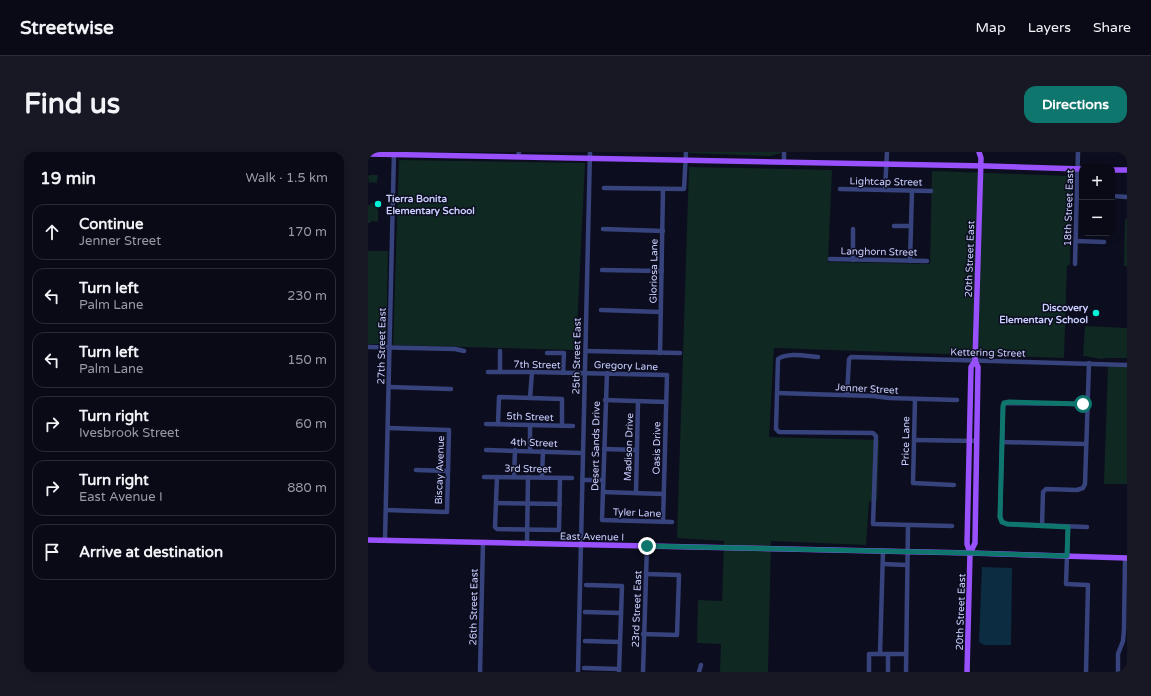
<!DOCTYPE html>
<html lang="en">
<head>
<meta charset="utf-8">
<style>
  body { margin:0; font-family:"Varela Round",sans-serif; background:#171823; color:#f1f3f6 }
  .controls { position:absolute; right:12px; top:12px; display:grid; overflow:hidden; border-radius:8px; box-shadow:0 2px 10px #0003 }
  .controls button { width:36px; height:36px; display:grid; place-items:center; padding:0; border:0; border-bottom:1px solid #292b35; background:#090a16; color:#f1f3f6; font:20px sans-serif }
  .stop { position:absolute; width:12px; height:12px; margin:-9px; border:3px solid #0f766e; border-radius:50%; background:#fff }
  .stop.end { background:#0f766e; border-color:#fff; box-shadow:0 1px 4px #0008 }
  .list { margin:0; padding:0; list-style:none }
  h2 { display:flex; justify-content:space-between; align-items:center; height:52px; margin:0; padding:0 16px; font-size:17px }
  h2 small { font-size:13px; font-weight:400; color:#999aa1 }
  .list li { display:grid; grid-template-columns:26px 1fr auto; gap:12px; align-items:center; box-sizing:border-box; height:56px; margin:0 8px 8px; padding:0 8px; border:1px solid #292b35; border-radius:12px }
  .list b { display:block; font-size:15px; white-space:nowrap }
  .list p { margin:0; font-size:13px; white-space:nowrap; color:#999aa1 }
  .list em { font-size:13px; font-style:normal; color:#999aa1 }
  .icon { flex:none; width:22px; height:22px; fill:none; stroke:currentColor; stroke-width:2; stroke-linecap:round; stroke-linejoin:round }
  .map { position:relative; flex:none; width:759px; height:520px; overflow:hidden; border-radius:12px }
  header { display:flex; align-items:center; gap:24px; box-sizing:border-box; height:56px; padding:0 20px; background:#090a16; border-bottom:1px solid #292b35 }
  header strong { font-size:19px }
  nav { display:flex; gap:22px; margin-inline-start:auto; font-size:14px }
  .intro { display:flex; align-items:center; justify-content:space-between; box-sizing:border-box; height:96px; padding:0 24px }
  h1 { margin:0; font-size:28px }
  .button { padding:10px 18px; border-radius:12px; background:#0f766e; color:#fff; font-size:14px; font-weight:700 }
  main { display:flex; gap:24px; padding:0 24px }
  aside { flex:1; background:#090a16; border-radius:12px; box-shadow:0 2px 10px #0003 }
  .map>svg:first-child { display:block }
  .green { fill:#0f2822 }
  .water { fill:#0c2c42 }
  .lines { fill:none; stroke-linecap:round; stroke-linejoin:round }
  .minor { stroke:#37437d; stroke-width:4.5 }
  .major { stroke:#9951fd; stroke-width:5.5 }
  .route { stroke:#0f766e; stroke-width:5 }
  .poi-dot { fill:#02f2d8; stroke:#0c0d1e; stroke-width:1.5 }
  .labels { text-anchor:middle; stroke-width:3; stroke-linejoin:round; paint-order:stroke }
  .street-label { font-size:10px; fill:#c9ceff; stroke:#0c0d1e }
  .poi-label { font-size:10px; font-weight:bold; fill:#c9ceff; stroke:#0c0d1e; text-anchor:start }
</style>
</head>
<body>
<header>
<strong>Streetwise</strong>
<nav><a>Map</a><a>Layers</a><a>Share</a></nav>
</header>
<div class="intro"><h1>Find us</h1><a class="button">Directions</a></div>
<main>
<aside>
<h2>19 min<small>Walk · 1.5 km</small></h2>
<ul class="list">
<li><svg class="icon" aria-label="ahead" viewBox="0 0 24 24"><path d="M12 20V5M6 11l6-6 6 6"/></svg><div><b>Continue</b><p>Jenner Street</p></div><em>170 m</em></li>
<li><svg class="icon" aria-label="left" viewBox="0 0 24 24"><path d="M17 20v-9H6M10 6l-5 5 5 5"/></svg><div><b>Turn left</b><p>Palm Lane</p></div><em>230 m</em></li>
<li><svg class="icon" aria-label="left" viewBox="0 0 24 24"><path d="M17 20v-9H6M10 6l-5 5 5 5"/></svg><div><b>Turn left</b><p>Palm Lane</p></div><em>150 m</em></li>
<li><svg class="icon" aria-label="right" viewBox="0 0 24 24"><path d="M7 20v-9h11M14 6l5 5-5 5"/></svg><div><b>Turn right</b><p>Ivesbrook Street</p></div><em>60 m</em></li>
<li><svg class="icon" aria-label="right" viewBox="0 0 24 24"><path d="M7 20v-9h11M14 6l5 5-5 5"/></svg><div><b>Turn right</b><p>East Avenue I</p></div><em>880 m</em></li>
<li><svg class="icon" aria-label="arrive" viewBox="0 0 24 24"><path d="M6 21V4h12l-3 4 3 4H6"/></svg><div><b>Arrive at destination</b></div></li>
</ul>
</aside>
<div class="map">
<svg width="759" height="520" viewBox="0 0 759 520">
  <rect width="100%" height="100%" fill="#0c0d1e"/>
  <g class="green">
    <path d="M322,0h91v1l-11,3 -80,-3z"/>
    <path d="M31,8l186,3 -9,187 -183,-5z"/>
    <path d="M321,15l143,3 -4,92 102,2 2,-93 140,5 -2,89 -3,1 -3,92 -290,-10 -5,89 110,3 -2,61 -8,1 -3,43 -95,-4 -3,131h-48l1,-28 -24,-1 1,-43 24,1 2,-60 -47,-3z"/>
    <path d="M2,23h8l-1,8 -5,-1 -3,1 -1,-7z"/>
    <path d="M6,49l-1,2 3,1v-2l2,1v19l-7,-1 -1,2h-2v-17z"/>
    <path d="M757,67h2v47h-3z"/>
    <path d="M0,99h20l-2,89 -3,4h-15z"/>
    <path d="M717,174l42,2v30h-20l-6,1 -17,-3h-1z"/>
    <path d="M740,214l19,1v117h-23z"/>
  </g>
  <path class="water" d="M614,415l30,1 -1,77h-27l-5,-3z"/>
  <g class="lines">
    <g class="minor">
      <path d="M150,4l1,-4"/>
      <path d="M416,10v-10"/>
      <path d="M236,36l80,1 2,-37"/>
      <path d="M472,37l91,2"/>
      <path d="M517,38l2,-38"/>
      <path d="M744,44l15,1"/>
      <path d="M526,74h17"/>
      <path d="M235,77l60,2"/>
      <path d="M485,77v31"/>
      <path d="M708,89l28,1"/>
      <path d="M462,107l97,2"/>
      <path d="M542,109l2,-70"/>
      <path d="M707,112l3,-112"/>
      <path d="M234,118l60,1"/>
      <path d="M233,158l60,2"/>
      <path d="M0,195l87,2 9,2"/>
      <path d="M218,199l94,2"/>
      <path d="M179,201h17l-1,20"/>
      <path d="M292,201l3,-164"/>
      <path d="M450,205c-12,-1 -30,-5 -40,2l-2,70 3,3 94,1 3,3 -3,88 79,2"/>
      <path d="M120,220h44l135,3 -4,147"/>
      <path d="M132,220v-21"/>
      <path d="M239,221l-5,147 70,2"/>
      <path d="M21,235l62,2"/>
      <path d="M409,241l96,3 16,2 68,2"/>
      <path d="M479,243l2,-36 2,-2 276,8"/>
      <path d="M162,246l2,-26"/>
      <path d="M547,247l-2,84 41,2"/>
      <path d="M237,248l61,2"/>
      <path d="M715,252l-79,-1 -1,4 -3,110 2,5 5,2 80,3"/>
      <path d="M118,272l87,2"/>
      <path d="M130,272l1,-27 63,2v27"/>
      <path d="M546,288l62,1"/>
      <path d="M634,290l84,2"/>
      <path d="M236,297l33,1"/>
      <path d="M118,298l97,3"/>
      <path d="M162,299v-26"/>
      <path d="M48,318l32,1"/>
      <path d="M116,325l88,1"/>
      <path d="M129,325l-2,50 2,2 62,1 1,-52"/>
      <path d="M146,325l1,-27"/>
      <path d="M174,325l1,-26"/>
      <path d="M214,328h21"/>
      <path d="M235,340l61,2"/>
      <path d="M268,341l2,-91"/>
      <path d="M128,351l64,1"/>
      <path d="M18,358l61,2 2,-82 -61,-2"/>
      <path d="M674,374l1,-34 3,-3 31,1 6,-2 2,-4 4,-121"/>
      <path d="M700,375l-2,57 22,1 -2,87"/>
      <path d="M17,388l9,-388"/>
      <path d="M159,391l1,-66"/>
      <path d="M515,412l24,1"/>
      <path d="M218,433l36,1 -3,86"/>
      <path d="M217,460l36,1"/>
      <path d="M275,482l34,1 2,-60 -33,-1"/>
      <path d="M217,489l34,1"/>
      <path d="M512,502l3,-103"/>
      <path d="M216,516l35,1"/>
      <path d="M112,520l3,-130"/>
      <path d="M210,520l12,-520"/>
      <path d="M275,520l4,-126"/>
      <path d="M331,520l2,-7"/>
      <path d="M501,520v-18h37"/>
      <path d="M520,520v-18"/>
      <path d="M538,520l2,-147"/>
      <path d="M750,520v-18l5,-13 1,-12 1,-71"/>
    </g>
    <g class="major">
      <path d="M0,2l619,12 95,3"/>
      <path d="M744,18h15"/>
      <path d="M0,388l602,13 157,5"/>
      <path d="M602,401l5,-10 3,-176 -3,-6 6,-203 -2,-6"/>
      <path d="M599,520l3,-119 -3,-9 4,-177 4,-6"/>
    </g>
  </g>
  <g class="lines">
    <path class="route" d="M279,394l323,7 97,3 1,-29 -61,-3 -5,-2 -2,-5 3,-111 1,-3 5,-1 74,2"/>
  </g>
  <g class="poi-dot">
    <circle cx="10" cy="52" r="4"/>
    <circle cx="728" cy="161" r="4"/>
  </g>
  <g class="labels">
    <g class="street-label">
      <text transform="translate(518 29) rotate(1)" y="4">Lightcap Street</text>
      <text transform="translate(700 56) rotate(-88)" y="4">18th Street East</text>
      <text transform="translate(511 99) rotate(1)" y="4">Langhorn Street</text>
      <text transform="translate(601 107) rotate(-88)" y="4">20th Street East</text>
      <text transform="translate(285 119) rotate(-89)" y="4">Gloriosa Lane</text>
      <text transform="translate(13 194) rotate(-89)" y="4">27th Street East</text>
      <text transform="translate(620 200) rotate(1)" y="4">Kettering Street</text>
      <text transform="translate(208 204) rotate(-89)" y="4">25th Street East</text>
      <text transform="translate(169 212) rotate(1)" y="4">7th Street</text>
      <text transform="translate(258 213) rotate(2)" y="4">Gregory Lane</text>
      <text transform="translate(499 236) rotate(3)" y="4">Jenner Street</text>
      <text transform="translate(162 264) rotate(2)" y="4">5th Street</text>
      <text transform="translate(537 289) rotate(-89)" y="4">Price Lane</text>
      <text transform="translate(166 290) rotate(2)" y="4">4th Street</text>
      <text transform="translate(227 294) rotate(-89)" y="4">Desert Sands Drive</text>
      <text transform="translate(260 295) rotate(-88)" y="4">Madison Drive</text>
      <text transform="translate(288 296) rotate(-89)" y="4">Oasis Drive</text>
      <text transform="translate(160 316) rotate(1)" y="4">3rd Street</text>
      <text transform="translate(71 318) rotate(-88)" y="4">Biscay Avenue</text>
      <text transform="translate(269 360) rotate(2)" y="4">Tyler Lane</text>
      <text transform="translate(224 384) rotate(1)" y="4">East Avenue I</text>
      <text transform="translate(105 455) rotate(-89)" y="4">26th Street East</text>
      <text transform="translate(268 457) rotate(-88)" y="4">23rd Street East</text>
      <text transform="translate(592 460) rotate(-88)" y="4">20th Street East</text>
    </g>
    <g class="poi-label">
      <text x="18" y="50">Tierra Bonita<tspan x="18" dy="12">Elementary School</tspan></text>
      <text x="720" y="159" text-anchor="end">Discovery<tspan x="720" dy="12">Elementary School</tspan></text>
    </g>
  </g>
</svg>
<div class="controls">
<button>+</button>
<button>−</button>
</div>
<div class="stop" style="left:715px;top:252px"></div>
<div class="stop end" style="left:279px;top:394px"></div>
</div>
</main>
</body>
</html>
